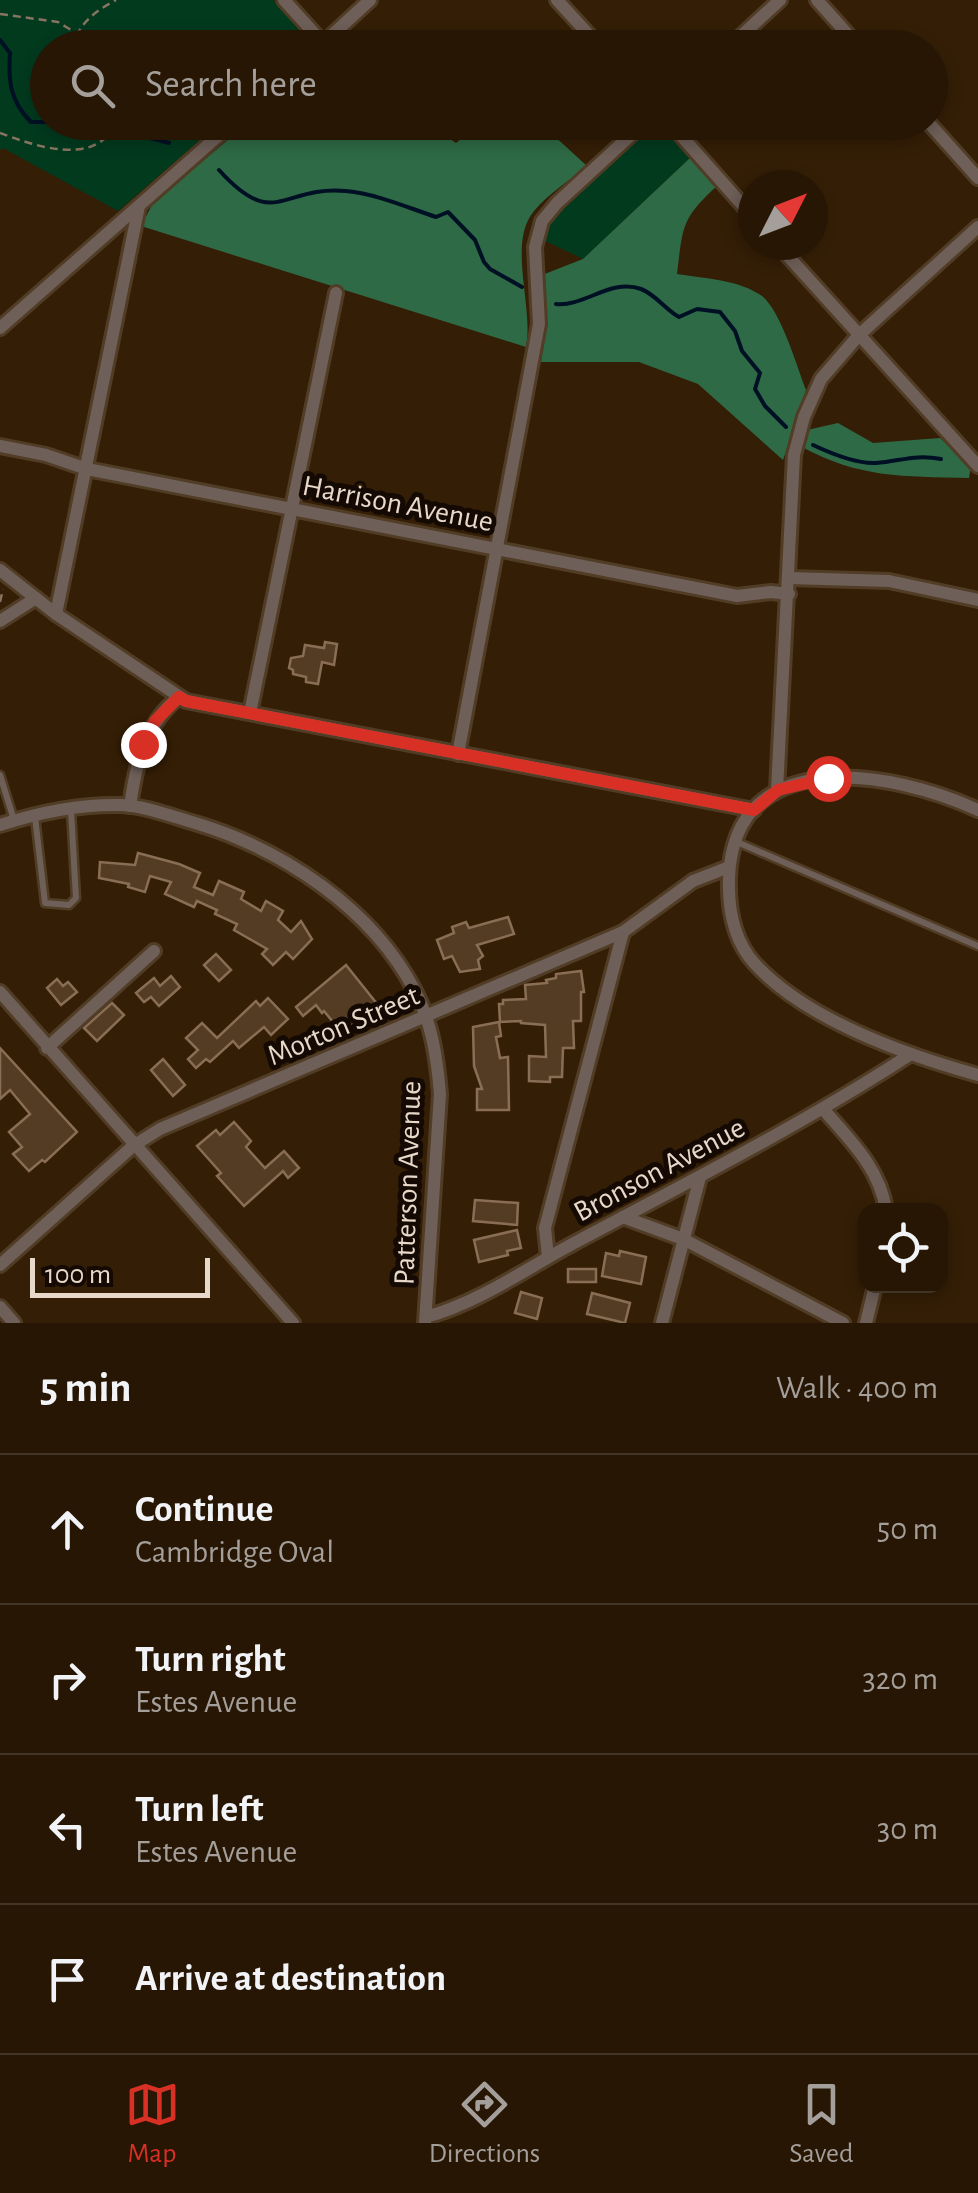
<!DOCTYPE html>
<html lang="en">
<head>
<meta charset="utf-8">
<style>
  body { margin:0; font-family:"Alegreya Sans",sans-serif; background:#2f1f0e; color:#f1f3f6 }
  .controls { position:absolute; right:30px; bottom:30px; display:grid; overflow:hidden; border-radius:20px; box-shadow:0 5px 15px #0003 }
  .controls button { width:90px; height:90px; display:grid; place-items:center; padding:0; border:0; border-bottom:2px solid #433526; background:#271604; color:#f1f3f6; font:50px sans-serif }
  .compass { position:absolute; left:738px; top:170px; width:90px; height:90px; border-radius:50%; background:#271604; box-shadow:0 5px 15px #0003; rotate:48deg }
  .scale { position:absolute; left:30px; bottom:25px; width:180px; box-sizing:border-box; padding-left:10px; border:5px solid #e7d8ca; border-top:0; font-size:28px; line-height:35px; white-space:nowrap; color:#e7d8ca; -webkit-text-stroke:8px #140a03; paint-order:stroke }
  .stop { position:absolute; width:30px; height:30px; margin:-22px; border:8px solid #d93025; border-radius:50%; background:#fff }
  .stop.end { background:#d93025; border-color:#fff; box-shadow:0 2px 10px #0008 }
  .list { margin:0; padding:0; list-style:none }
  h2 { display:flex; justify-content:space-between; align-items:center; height:130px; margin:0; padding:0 40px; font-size:42px }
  h2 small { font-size:32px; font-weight:400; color:#a49f9a }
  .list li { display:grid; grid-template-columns:65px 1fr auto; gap:30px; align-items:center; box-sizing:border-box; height:150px; padding:0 40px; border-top:2px solid #433526 }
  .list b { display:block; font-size:38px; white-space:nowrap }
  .list p { margin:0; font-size:32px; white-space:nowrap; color:#a49f9a }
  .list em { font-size:32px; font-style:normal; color:#a49f9a }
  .icon { flex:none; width:55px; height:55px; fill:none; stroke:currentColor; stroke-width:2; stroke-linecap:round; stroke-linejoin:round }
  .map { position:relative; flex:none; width:978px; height:1323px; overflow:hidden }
  .search { position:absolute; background:#271604; box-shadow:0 5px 15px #0003; left:30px; right:30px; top:30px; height:110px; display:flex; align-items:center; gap:25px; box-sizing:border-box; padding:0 35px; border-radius:55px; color:#a49f9a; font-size:38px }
  .sheet { height:730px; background:#271604 }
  nav { display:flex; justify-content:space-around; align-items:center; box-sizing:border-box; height:140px; border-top:2px solid #433526; background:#271604; font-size:28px; color:#a49f9a }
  nav a { display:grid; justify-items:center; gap:5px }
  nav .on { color:#d93025 }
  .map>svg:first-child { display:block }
  .green { fill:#023a1e }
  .forest { fill:#2e6a46 }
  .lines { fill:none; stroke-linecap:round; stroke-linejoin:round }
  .stream { stroke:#001024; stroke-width:4 }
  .building { fill:#543c24; stroke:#896e55; stroke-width:2.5 }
  .service-casing { stroke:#513c25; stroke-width:11 }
  .minor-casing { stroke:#513c25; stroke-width:18 }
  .path { stroke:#877461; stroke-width:2.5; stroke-dasharray:8 5; stroke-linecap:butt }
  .service { stroke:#6e5f58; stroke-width:6 }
  .minor { stroke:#6e5f58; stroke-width:12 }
  .route { stroke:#d93025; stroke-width:12 }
  .labels { text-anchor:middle; stroke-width:10; stroke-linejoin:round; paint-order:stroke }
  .street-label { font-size:30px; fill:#e7d8ca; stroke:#140a03 }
</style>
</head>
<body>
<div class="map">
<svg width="978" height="1323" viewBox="0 0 978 1323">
  <rect width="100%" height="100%" fill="#341e06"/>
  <g class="green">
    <path d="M0,0h273l33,37 1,6 -3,5h-256v74l172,1 -102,88 -115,-63 -3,2z"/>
    <path d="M653,123h7l31,34 -108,102 -42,-20c15,-40 79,-86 112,-116z"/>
  </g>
  <g class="forest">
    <path d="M248,123h179l29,20 25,-20h59l47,43c-17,14 -39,28 -53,45 -27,32 0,96 -8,136l-385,-121 12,-23z"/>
    <path d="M691,157l26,29c-36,33 -34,40 -40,88 26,4 63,6 85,22 19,15 35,71 44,94l-23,70 -85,-76 -59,-22h-98l5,-44 -4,-43 41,-16z"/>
    <path d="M838,423l35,20 67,-5 31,28 -2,12c-67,-2 -108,1 -169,-32l7,-16z"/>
  </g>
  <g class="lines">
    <g class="stream">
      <path d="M0,40l10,13c-2,28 0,48 21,69h17"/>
      <path d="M59,122l38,2 72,19"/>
      <path d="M219,170c56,62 63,15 127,21 31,3 60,16 90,26l12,-5 27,28 9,22 6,7 32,18"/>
      <path d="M556,304c28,3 55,-26 85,-15 14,5 25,21 38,28l18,-8 23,3 15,19 7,20 18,22 -5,16 10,17 21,21"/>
      <path d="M813,445c17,8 45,19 63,18 25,-2 39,-9 65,-4"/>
    </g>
  </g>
  <g class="building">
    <path d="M325,642l12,2 -3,21 -12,-3 -4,22 -12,-2v-5l-13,-3v-4l-4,-2 2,-10 12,-2 2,-11 19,3z"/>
    <path d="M138,853l41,11 21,9 -6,14 19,8 6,-14 25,11 -3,7 20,12 5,-10 17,10 -5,9 13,12 10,-11 11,18 -19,20 -7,-7 -13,13 -11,-11 5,-5 -33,-19 3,-6 -22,-10 2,-4 -20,-9 -3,6 -29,-13 6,-12 -21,-6 -5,16 -17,-5 1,-3 -30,-6 1,-16 35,3z"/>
    <path d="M508,917l6,17 -37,11 6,11 -5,4 2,9 -20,3 -8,-16 -8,3 -7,-19 17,-7 -2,-6 14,-5 3,6z"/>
    <path d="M216,954l15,16 -12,11 -15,-16z"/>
    <path d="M346,965l32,40 -36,28 -18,-22 -2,2 -6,-8 -13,11 -7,-9z"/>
    <path d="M581,971l3,21h-3v29h-8l1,27h-11l-1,29h-12v5l-21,-1v-25l17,1 -1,-32 -24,-2v-2l-21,1 -1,-18h4v-4l23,-1 -1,-14 22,-2 -1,-3 10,-2v-4z"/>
    <path d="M171,976l9,11 -21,19 -8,-9 -7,5 -8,-9 18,-15 6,8z"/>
    <path d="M57,979l6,7 5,-4 9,10 -16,13 -14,-17z"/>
    <path d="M268,998l20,21 -17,16 -7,-8 -25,21 -6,-7 -23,21 -4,-3 -10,9 -8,-9 10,-9 -12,-12 16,-15 15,15 39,-37 4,5z"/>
    <path d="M112,1003l12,12 -27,26 -13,-13z"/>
    <path d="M499,1022l2,14 -5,1 4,21 8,-1 1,53h-32v-21h5l-8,-23 -1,-39z"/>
    <path d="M0,1048l77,84 -32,30 -3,-2 -13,11 -16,-17 9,-7 -13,-15 21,-18 -20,-24 -10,9z"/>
    <path d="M163,1059l22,26 -12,11 -22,-26z"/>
    <path d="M234,1122l17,19 -5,6 19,21 19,-17 15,17 -11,10 -5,-7 -39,35 -27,-30 4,-3 -24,-27 19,-16 4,5z"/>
    <path d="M475,1200l43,3 -1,22 -44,-4z"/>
    <path d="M517,1230l4,18 -14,3 1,4 -29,7 -5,-22z"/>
    <path d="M620,1251l26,6 -5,27 -39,-8 4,-23 13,3z"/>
    <rect x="568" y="1269" width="28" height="13"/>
    <path d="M521,1292l21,6 -5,21 -22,-6z"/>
    <path d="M592,1293l38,10 -5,20 -38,-9z"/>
  </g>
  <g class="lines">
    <g class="service-casing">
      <g id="service">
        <path d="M0,775l14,45"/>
        <path d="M35,817l10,86 24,2 7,-7 -5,-88"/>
        <path d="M737,842l241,104"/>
      </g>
    </g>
    <g class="minor-casing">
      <g id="minor">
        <path d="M284,0l39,43"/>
        <path d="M557,0l44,48"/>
        <path d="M817,0l43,48"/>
        <path d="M318,48l52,-48"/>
        <path d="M728,48l52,-48"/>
        <path d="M669,122l84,95"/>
        <path d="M928,122l50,56"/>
        <path d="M778,245l200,221"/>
        <path d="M0,328l234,-206"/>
        <path d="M0,446l46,9 41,14 650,127 34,-4 18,2"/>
        <path d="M0,570l56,44 130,87 568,109"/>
        <path d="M789,578l100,3 89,19"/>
        <path d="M56,614l83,-408"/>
        <path d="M0,621l36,-23"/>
        <path d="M250,713l86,-420"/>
        <path d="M458,754l81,-430 -4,-77 7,-26 15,-18 88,-81"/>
        <path d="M777,790l17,-335 10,-38 17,-38 38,-44 119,-108"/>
        <path d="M130,806c6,-42 14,-81 49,-109"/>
        <path d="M978,810c-84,-39 -244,-68 -249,68 -1,31 4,62 26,86 52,56 151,91 223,111"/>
        <path d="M0,825c37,-12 82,-21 121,-20 24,1 50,11 74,18 87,26 177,85 220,168 17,32 22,67 25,103l-15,229"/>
        <path d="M0,992l293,331"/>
        <path d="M47,1048l107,-97"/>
        <path d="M824,1110c27,31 56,59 62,100"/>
        <path d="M623,1217l60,22 160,84"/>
        <path d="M548,1257l-3,-29 78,-296"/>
        <path d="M0,1265l133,-119 27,-17 463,-197 70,-51 36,-14"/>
        <path d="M0,1307l14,16"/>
        <path d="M426,1317c54,-15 101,-49 150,-75 113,-60 227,-118 335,-188"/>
        <path d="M662,1323l38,-146"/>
        <path d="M866,1323l9,-37"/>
      </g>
    </g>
    <g class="path">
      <path d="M0,14l58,8 18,11"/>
      <path d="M72,48c6,-24 23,-37 44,-48"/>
      <path d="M200,122l5,8"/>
      <path d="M0,133c35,13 97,35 116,-11"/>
      <path d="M0,602l3,-13"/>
    </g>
    <use href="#service" class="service"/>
    <use href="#minor" class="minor"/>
  </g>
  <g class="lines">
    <path class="route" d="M143,744l12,-23 24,-24 7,4 568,109 24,-20 50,-12"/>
  </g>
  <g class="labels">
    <g class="street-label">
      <text transform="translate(398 503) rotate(11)" y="10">Harrison Avenue</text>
      <text transform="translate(343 1025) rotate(-23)" y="10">Morton Street</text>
      <text transform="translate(659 1169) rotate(-28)" y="10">Bronson Avenue</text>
      <text transform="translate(407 1183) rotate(-88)" y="10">Patterson Avenue</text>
    </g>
  </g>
</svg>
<div class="controls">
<button><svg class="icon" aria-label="locate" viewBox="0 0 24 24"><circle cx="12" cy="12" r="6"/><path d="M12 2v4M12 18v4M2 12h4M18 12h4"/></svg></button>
</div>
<svg class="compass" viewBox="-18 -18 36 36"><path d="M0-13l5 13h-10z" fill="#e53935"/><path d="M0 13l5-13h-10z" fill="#a49f9a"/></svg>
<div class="scale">100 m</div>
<div class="stop" style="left:828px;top:778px"></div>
<div class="stop end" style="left:143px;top:744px"></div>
<div class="search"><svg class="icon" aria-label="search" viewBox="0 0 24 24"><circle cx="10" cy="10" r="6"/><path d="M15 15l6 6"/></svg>Search here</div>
</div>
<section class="sheet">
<h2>5 min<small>Walk · 400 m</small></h2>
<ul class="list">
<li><svg class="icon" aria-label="ahead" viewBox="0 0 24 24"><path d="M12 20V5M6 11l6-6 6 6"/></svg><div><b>Continue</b><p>Cambridge Oval</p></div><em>50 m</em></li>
<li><svg class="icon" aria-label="right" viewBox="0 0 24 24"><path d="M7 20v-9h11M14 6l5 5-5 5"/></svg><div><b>Turn right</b><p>Estes Avenue</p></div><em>320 m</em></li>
<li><svg class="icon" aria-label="left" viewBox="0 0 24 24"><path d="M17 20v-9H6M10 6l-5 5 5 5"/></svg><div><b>Turn left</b><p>Estes Avenue</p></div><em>30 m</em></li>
<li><svg class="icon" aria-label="arrive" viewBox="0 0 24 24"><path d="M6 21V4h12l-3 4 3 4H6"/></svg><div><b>Arrive at destination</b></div></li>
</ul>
</section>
<nav>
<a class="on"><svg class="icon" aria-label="map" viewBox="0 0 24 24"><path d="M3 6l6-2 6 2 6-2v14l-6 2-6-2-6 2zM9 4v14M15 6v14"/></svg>Map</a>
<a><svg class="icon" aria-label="directions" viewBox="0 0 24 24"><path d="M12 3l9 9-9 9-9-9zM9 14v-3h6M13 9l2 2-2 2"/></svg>Directions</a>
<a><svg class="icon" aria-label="saved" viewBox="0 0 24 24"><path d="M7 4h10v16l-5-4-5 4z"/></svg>Saved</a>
</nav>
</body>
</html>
